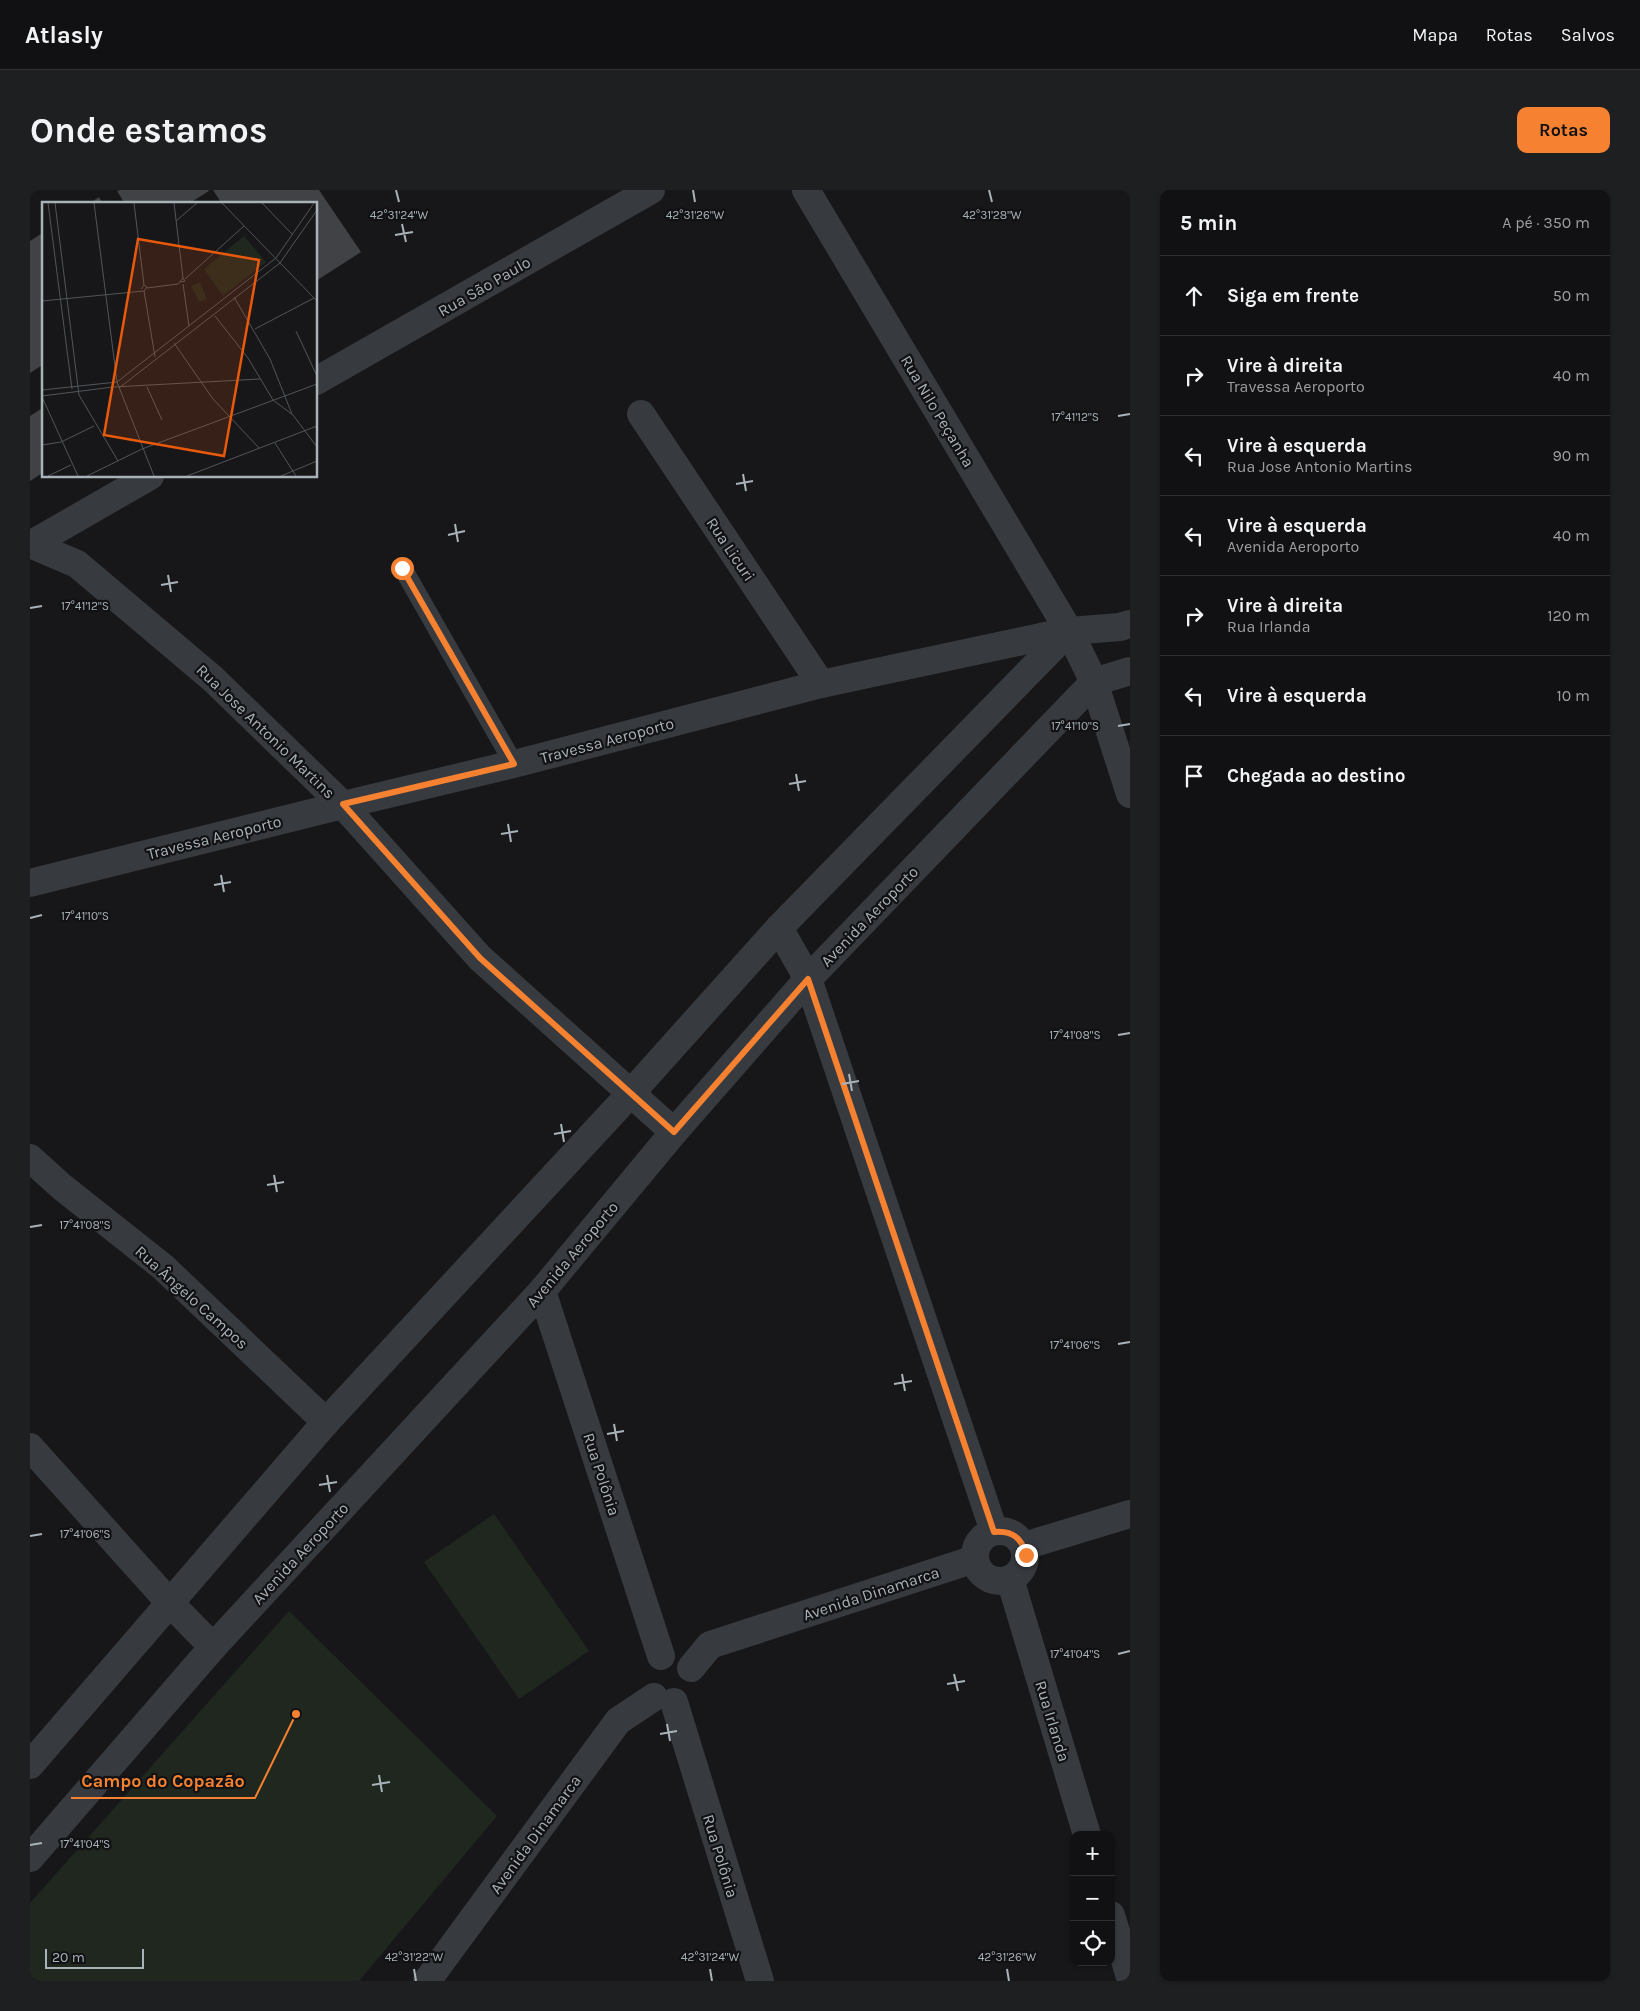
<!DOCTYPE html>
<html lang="pt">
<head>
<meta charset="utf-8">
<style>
  body { margin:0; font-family:Karla,sans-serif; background:#1e1f21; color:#f1f3f6 }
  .controls { position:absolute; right:15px; bottom:15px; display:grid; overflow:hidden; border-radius:10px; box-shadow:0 1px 4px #0004 }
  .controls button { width:45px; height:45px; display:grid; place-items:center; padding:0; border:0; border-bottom:1px solid #303133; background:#111113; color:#f1f3f6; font:25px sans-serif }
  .scale { position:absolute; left:15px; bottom:12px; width:99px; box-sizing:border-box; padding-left:5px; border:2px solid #a8b2b9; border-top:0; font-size:14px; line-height:18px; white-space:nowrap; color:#a8b2b9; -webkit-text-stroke:4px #121214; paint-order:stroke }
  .stop { position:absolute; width:15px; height:15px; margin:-11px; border:4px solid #f68131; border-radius:50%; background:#fff }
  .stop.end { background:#f68131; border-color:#fff; box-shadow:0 1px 5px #0008 }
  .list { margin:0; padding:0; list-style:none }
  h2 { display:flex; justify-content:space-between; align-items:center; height:65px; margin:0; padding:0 20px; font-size:21px }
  h2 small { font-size:16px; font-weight:400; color:#9c9da0 }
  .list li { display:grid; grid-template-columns:32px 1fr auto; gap:15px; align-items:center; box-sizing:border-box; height:80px; padding:0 20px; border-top:1px solid #303133 }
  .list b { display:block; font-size:19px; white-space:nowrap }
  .list p { margin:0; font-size:16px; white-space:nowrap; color:#9c9da0 }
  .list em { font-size:16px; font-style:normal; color:#9c9da0 }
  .icon { flex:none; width:28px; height:28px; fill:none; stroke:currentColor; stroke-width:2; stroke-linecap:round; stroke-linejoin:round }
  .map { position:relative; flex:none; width:1100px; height:1791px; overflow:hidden; border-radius:10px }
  header { display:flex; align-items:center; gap:30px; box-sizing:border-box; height:70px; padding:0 25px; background:#111113; border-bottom:1px solid #303133 }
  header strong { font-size:24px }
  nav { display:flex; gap:28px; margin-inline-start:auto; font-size:18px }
  .intro { display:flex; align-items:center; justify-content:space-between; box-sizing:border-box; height:120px; padding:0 30px }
  h1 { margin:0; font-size:35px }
  .button { padding:12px 22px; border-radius:10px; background:#f68131; color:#111; font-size:18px; font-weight:700 }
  main { display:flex; gap:30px; padding:0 30px }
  aside { flex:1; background:#111113; border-radius:10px; box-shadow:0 1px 4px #0004 }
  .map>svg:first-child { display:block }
  .green { fill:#1f271e }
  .building { fill:#414246 }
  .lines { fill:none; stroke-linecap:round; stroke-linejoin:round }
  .service { stroke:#373a3e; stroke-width:19 }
  .minor { stroke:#373a3e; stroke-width:28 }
  .tertiary { stroke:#373a3e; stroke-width:28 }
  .route { stroke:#f68131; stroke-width:6 }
  .ticks { fill:none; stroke:#a8b2b9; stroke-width:2 }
  .labels { text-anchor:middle; stroke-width:4.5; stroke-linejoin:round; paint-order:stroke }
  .street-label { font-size:16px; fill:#a8b2b9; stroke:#121214 }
  .inset-road { fill:none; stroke:#515559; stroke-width:1 }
  .view { fill:#e8590c; fill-opacity:0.15; stroke:#e8590c; stroke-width:2.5 }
  .inset-edge { fill:none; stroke:#a8b2b9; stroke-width:2.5 }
  .ticks-label { font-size:12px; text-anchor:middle; fill:#a8b2b9; stroke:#121214; stroke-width:4.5; stroke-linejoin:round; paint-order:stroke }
  .leader { fill:none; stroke:#f68131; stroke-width:2 }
  .callout-dot { fill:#f68131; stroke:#121214; stroke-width:2 }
  .callout-label { font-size:18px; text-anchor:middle; font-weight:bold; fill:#f68131; stroke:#121214; stroke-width:4.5; stroke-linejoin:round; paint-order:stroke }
</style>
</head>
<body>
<header>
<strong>Atlasly</strong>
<nav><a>Mapa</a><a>Rotas</a><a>Salvos</a></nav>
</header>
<div class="intro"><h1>Onde estamos</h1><a class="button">Rotas</a></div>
<main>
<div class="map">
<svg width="1100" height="1791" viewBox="0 0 1100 1791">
  <rect width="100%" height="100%" fill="#171719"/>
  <g class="green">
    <path d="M464,1324l95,137 -70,48 -95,-137z"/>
    <path d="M259,1421l208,205 -138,165h-329v-78z"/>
  </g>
  <g class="building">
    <path d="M90,0h88l1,1 -21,13h-63l-8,-13z"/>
    <path d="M183,0h106l42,62 -45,29v-77h-94z"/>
    <path d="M69,7l4,7h-14z"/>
    <path d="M14,42v132l-14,9v-132z"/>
    <path d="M14,217v65l-14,9v-65z"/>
  </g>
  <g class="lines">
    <path class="service" d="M372,377l112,197"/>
    <g class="minor">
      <path d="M776,0l263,441 25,51 36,112"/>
      <path d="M286,191l335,-191"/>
      <path d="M611,224l180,270"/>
      <path d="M0,354l47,20 136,115 130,126 137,153 194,174"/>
      <path d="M0,355l120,-69"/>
      <path d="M0,693l313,-78 171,-41 307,-80 248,-53"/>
      <path d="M749,738l29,51 186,552"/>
      <path d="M0,968l32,29 101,80 163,155"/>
      <path d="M512,1101l119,365"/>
      <path d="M0,1257l140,156 43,44"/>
      <circle cx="970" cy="1366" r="25"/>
      <path d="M994,1356l106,-32"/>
      <path d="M980,1389l77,256"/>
      <path d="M661,1478l19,-23 265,-86"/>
      <path d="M644,1512l86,279"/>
      <path d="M1081,1725l19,62"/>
      <path d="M397,1791l191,-260 36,-24"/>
    </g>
    <g class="tertiary">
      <path d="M0,1575l296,-343 305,-329 148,-165 290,-297 51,-4 10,-3"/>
      <path d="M0,1668l183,-211 329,-356 132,-159 134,-153 286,-297 36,-11"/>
    </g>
  </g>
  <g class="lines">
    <path class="route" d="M372,378l112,196 -171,40 137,154 194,174 134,-153 186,553c18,-2 28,6 32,23"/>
  </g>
  <path class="ticks" d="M366,0l3,12M663,0l2,12M959,0l3,12M372,34l4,18M365,45l18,-3M1088,226l12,-2M713,284l3,17M706,294l17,-3M425,334l3,18M418,345l17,-4M138,385l3,17M131,395l17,-3M0,418l12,-2M1088,536l12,-2M766,584l3,17M759,594l17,-3M478,634l3,18M471,644l17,-3M191,685l3,17M184,695l17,-3M0,728l12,-3M1088,845l12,-2M819,884l3,17M812,894l17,-3M531,934l3,18M524,944l17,-3M244,985l3,17M237,995l17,-3M0,1037l12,-2M1088,1154l12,-2M872,1184l3,17M864,1194l18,-3M584,1234l3,17M577,1244l17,-3M297,1285l3,17M289,1295l18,-3M0,1346l12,-2M1088,1464l12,-3M924,1484l4,17M917,1494l18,-3M637,1534l3,17M630,1544l17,-3M349,1585l3,17M342,1595l18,-3M0,1655l12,-2M384,1779l2,12M680,1779l2,12M977,1779l2,12"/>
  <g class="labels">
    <g class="street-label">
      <text transform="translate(454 96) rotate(-30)" y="6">Rua São Paulo</text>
      <text transform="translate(908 221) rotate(59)" y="6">Rua Nilo Peçanha</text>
      <text transform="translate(701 359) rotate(56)" y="6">Rua Licuri</text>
      <text transform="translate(236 541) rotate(44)" y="6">Rua Jose Antonio Martins</text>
      <text transform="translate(577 550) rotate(-15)" y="6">Travessa Aeroporto</text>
      <text transform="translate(184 647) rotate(-14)" y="6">Travessa Aeroporto</text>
      <text transform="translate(839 726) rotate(-46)" y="6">Avenida Aeroporto</text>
      <text transform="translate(542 1064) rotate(-50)" y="6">Avenida Aeroporto</text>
      <text transform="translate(162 1107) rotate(42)" y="6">Rua Ângelo Campos</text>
      <text transform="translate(572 1284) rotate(72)" y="6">Rua Polônia</text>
      <text transform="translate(270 1363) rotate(-47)" y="6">Avenida Aeroporto</text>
      <text transform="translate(841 1403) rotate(-18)" y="6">Avenida Dinamarca</text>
      <text transform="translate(1023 1531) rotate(73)" y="6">Rua Irlanda</text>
      <text transform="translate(505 1644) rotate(-54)" y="6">Avenida Dinamarca</text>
      <text transform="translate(691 1666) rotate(73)" y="6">Rua Polônia</text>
    </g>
  </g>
  <g transform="translate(12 12)">
    <rect width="275" height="275" fill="#171719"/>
    <path d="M202,34l22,26 -43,34 -19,-27zM158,80l7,17 -8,3 -8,-16z" fill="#1f271e"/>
    <path class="inset-road" d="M6,1l24,186M13,1l24,192 39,66M52,1l23,179 37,94M92,1l10,82M132,1l9,75M180,1l95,98M220,1l30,31M134,19l21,-18M143,77l59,-53M141,82l6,42M105,86l31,-4 5,-6 2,3 -5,1M102,89l11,66M192,95l36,62 22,55M0,99l102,-10 3,-4 -3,-2 -3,4M173,114l33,42 25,42 20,15 24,32M213,127l59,-31M254,129l21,45M132,141l39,56 46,49M105,185l15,33M77,186l161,-125 37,-53M0,188l75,-8 159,-124 38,-55M0,194l71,-9 147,-8M0,195l36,79M233,241l21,33M0,243l19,-3 33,-16M6,274l23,-11M45,274l55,-27 175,-65M145,274l130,-50M239,274l36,-15"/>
    <path class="view" d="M96,37l121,21 -35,196 -120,-21z"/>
    <rect width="275" height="275" class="inset-edge"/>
  </g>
  <g class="ticks-label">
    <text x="369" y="29">42°31'24"W</text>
    <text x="665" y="29">42°31'26"W</text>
    <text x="962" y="29">42°31'28"W</text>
    <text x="1045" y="231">17°41'12"S</text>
    <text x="55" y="420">17°41'12"S</text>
    <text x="1045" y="540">17°41'10"S</text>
    <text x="55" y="730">17°41'10"S</text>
    <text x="1045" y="849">17°41'08"S</text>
    <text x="55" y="1039">17°41'08"S</text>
    <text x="1045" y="1159">17°41'06"S</text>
    <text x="55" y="1348">17°41'06"S</text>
    <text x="1045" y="1468">17°41'04"S</text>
    <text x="55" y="1658">17°41'04"S</text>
    <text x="384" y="1771">42°31'22"W</text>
    <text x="680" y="1771">42°31'24"W</text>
    <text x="977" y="1771">42°31'26"W</text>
  </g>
  <path class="leader" d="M266 1524L225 1608H41"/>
  <circle class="callout-dot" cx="266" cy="1524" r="5"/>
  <g class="callout-label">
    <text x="133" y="1597">Campo do Copazão</text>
  </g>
</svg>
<div class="controls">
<button>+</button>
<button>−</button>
<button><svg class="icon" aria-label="locate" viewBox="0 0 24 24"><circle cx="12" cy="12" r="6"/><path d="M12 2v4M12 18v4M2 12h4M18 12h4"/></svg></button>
</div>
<div class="scale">20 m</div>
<div class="stop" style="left:372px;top:378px"></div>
<div class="stop end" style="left:996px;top:1365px"></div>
</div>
<aside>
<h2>5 min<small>A pé · 350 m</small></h2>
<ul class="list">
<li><svg class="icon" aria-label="ahead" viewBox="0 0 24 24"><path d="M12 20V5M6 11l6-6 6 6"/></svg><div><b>Siga em frente</b></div><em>50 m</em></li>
<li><svg class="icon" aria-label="right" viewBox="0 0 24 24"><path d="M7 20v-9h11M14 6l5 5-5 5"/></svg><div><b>Vire à direita</b><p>Travessa Aeroporto</p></div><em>40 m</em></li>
<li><svg class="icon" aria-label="left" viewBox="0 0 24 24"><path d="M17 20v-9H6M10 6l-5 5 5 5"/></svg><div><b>Vire à esquerda</b><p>Rua Jose Antonio Martins</p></div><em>90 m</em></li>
<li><svg class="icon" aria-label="left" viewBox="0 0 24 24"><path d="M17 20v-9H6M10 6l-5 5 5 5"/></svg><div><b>Vire à esquerda</b><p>Avenida Aeroporto</p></div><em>40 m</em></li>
<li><svg class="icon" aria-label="right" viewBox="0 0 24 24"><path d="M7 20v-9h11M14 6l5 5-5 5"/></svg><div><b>Vire à direita</b><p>Rua Irlanda</p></div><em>120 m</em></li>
<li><svg class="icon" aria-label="left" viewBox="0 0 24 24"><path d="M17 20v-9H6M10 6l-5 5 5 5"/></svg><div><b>Vire à esquerda</b></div><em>10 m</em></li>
<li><svg class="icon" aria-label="arrive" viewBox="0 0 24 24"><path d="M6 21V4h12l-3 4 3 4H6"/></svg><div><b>Chegada ao destino</b></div></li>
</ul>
</aside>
</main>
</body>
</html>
